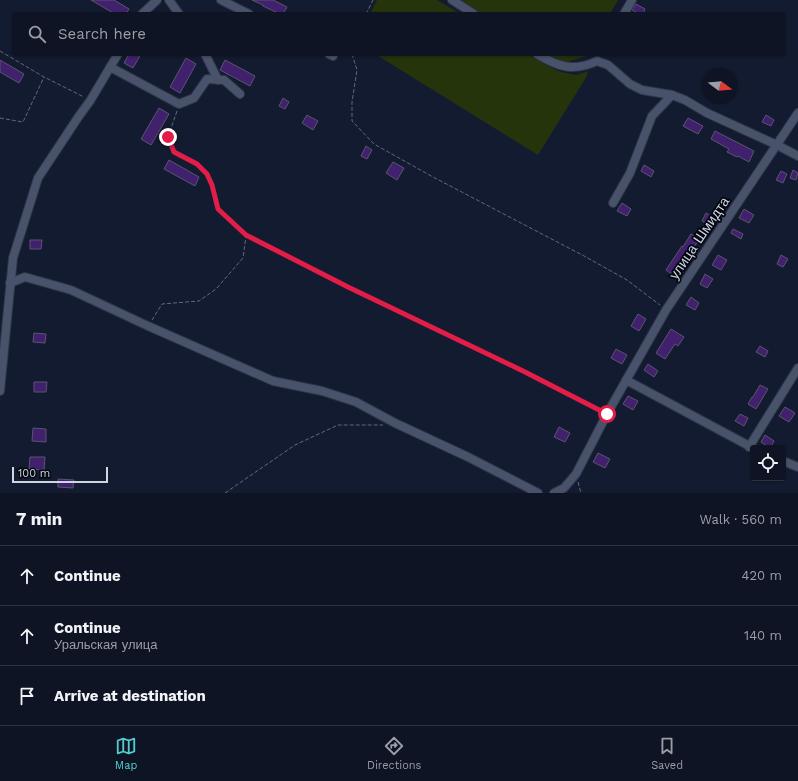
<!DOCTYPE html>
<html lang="en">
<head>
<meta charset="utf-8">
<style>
  body { margin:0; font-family:"Work Sans",sans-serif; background:#1c2131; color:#f1f3f6 }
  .controls { position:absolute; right:12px; bottom:12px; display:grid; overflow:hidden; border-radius:4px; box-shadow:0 1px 3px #0004 }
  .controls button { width:36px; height:36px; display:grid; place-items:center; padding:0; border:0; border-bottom:1px solid #2e3341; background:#0e1424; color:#f1f3f6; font:20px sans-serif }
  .compass { position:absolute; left:702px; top:68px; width:36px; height:36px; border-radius:50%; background:#0e1424; box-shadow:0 1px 3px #0004; rotate:106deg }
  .scale { position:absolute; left:12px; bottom:10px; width:96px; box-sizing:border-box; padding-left:4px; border:2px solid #ced5e4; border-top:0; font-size:11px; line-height:14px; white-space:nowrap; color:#ced5e4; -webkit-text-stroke:3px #04070f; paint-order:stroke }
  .stop { position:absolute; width:12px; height:12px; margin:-9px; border:3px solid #e11d48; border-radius:50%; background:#fff }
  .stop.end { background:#e11d48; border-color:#fff; box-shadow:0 1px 4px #0008 }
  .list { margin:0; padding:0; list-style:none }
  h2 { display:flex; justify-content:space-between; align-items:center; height:52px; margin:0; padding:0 16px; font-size:17px }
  h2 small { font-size:13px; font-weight:400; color:#9b9ea6 }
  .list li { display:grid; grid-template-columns:26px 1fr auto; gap:12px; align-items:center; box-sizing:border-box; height:60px; padding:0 16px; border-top:1px solid #2e3341 }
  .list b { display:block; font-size:15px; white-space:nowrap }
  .list p { margin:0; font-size:13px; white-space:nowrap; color:#9b9ea6 }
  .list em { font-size:13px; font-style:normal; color:#9b9ea6 }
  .icon { flex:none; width:22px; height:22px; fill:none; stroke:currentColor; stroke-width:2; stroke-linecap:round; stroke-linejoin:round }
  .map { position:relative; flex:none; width:798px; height:493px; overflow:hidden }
  .search { position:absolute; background:#0e1424; box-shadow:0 1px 3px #0004; left:12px; right:12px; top:12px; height:44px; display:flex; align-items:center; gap:10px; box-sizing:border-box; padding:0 14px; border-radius:4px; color:#9b9ea6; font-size:15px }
  .sheet { height:232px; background:#0e1424 }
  nav { display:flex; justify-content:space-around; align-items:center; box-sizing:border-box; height:56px; border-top:1px solid #2e3341; background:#0e1424; font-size:11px; color:#9b9ea6 }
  nav a { display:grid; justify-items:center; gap:2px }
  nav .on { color:#52cdd0 }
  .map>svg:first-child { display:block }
  .green { fill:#25340b }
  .building { fill:#41216d; stroke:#5c546e }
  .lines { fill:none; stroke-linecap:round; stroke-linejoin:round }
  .minor-casing { stroke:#2f3445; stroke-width:10 }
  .path { stroke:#62697c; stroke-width:1; stroke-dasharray:4 2; stroke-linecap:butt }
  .minor { stroke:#48526b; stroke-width:8 }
  .route { stroke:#e11d48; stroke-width:5 }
  .labels { text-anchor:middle; stroke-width:3.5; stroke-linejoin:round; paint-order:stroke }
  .street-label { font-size:14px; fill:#ced5e4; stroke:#04070f }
</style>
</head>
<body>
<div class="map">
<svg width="798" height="493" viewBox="0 0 798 493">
  <rect width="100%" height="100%" fill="#131b30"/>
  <g class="green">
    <path d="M377,0h60l24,14h-91z"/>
    <path d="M452,0h166l-8,14h-133z"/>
    <path d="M375,54h153l20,12 13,6 15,3 12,-4 -1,5 -49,79z"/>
    <path d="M546,54h42l-1,2 -25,7z"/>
  </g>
  <g class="building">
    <path d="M91,0h23l15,9 -3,5h-11z"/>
    <path d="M252,0h21l14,7 -4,7h-3l-17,-8v-1z"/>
    <path d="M636,4l9,5 -2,5h-4l-7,-4z"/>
    <path d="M129,54h12l-8,14 -9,-5z"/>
    <path d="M186,58l10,6 -16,29 -10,-6z"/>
    <path d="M0,60l24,14 -5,9 -19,-11z"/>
    <path d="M225,60l30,16 -5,10 -30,-16z"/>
    <path d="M283,98l6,4 -4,7 -6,-3z"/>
    <path d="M159,108l10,6 -18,31 -10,-6z"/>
    <path d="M307,115l11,6 -5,9 -11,-7z"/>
    <path d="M766,115l8,5 -3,6 -9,-4z"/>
    <path d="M688,118l15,8 -5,8 -15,-8z"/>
    <path d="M715,131l39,20 -5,11 -11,-6 -1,1 -10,-5 2,-3 -18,-10z"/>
    <path d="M366,146l6,4 -5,9 -6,-3z"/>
    <path d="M169,160l30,17 -4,9 -31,-17z"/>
    <path d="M393,162l11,6 -7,12 -11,-7z"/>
    <path d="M644,165l10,6 -3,6 -10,-6z"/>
    <path d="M793,170l5,3 -2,7 -6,-2z"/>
    <path d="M781,171l6,3 -4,9 -7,-3z"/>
    <path d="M622,203l9,6 -4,7 -10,-5z"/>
    <path d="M744,209l10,6 -5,8 -10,-5z"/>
    <path d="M706,213l8,5 -4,7 -8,-4z"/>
    <path d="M733,229l10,5 -2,5 -10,-6z"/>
    <path d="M691,234l8,5 -12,20 -1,-1 -12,18 -8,-6 16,-24 1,1z"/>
    <path d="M30,240h12l-1,9h-11z"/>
    <path d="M718,255l9,5 -6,10 -9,-5z"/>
    <path d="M781,255l7,4 -5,8 -6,-3z"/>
    <path d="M705,274l8,5 -6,9 -7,-4z"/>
    <path d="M691,297l8,6 -4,7 -9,-5z"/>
    <path d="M638,314l8,5 -7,12 -8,-5z"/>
    <path d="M671,329l13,8 -6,9 -3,-2 -10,15 -9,-6z"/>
    <path d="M34,333l12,1 -1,9 -12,-1z"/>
    <path d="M760,346l8,5 -3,6 -9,-5z"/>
    <path d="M616,349l11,6 -5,9 -11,-6z"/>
    <path d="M648,364l10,7 -4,6 -10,-7z"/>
    <path d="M34,382h13l-1,10h-12z"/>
    <path d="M760,385l8,4 -12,20 -8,-5 4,-7h1z"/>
    <path d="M628,396l10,5 -5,9 -10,-6z"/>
    <path d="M785,407l10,6 -6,9 -10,-6z"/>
    <path d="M740,414l8,4 -4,8 -9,-5z"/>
    <path d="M559,427l11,6 -5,9 -11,-5z"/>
    <path d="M33,428l13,1v13l-14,-1z"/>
    <path d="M765,435l9,6 -4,7 -9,-6z"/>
    <path d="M598,453l12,6 -5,9 -12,-6z"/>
    <path d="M30,457h15l-1,13 -15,-1z"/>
    <path d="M58,479l16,1 -1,8 -15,-1z"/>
  </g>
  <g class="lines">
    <g class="minor-casing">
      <g id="minor">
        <path d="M169,0l10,14"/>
        <path d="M221,0l28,14"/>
        <path d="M452,0l22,14"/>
        <path d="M142,14l15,-14"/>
        <path d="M624,14l8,-14"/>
        <path d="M205,54l13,26"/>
        <path d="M329,54l4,2"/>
        <path d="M537,54c21,13 37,18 60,7l11,4 22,19 12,6 30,5 13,5 22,13 70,32 21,11"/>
        <path d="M110,67l69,37 15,-6 13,-19 17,1 16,14"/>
        <path d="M613,203l17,-30 22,-57 20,-21"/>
        <path d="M10,283l15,-6 46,13 77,36 125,55 49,10 34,11 39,21 73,34 70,36"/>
        <path d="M626,380l127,68"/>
        <path d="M0,391l13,-133 25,-80 41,-62 11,-15 28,-47"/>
        <path d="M749,447l49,-79"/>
        <path d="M783,461l15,6"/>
        <path d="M554,493l10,-5 12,-14 31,-60 59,-104 132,-197"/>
      </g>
    </g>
    <g class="path">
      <path d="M366,14l7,-14"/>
      <path d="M0,51l44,26 40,20"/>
      <path d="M352,54l5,16 -5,32v19l22,23 59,33 153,80 41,23 33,25"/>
      <path d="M177,111l-9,26 7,15 22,12 10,10 5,11 6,24 28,26 102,52 177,85 76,39"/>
      <path d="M0,118l23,4 21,-45"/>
      <path d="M152,320l10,-16 37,-3 17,-12 27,-31 3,-22"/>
      <path d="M578,482l3,11"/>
      <path d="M225,493l70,-48 43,-20h45"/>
    </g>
    <use href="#minor" class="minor"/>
  </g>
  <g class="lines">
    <path class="route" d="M168,137l6,15 23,12 10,10 5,11 6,24 28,26 102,52 177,85 82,42"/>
  </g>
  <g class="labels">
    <g class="street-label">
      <text transform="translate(699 238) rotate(-56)" y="5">улица Шмидта</text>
    </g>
  </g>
</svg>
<div class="controls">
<button><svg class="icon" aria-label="locate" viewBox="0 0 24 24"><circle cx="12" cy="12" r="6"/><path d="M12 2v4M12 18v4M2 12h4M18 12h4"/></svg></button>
</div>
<svg class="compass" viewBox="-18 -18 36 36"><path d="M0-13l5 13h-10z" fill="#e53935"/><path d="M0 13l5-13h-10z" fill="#9b9ea6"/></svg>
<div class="scale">100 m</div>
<div class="stop" style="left:607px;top:414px"></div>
<div class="stop end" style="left:168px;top:137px"></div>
<div class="search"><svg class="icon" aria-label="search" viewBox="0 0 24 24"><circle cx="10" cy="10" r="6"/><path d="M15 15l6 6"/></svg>Search here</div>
</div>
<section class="sheet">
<h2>7 min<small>Walk · 560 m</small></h2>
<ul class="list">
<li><svg class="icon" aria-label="ahead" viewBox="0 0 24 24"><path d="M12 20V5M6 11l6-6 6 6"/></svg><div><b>Continue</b></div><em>420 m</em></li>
<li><svg class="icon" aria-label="ahead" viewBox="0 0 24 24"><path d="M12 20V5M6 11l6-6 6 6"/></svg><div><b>Continue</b><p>Уральская улица</p></div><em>140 m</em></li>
<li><svg class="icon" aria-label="arrive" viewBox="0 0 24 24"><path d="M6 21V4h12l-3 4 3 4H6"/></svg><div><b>Arrive at destination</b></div></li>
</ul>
</section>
<nav>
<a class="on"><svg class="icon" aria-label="map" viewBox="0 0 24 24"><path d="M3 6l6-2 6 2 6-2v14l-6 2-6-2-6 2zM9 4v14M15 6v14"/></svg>Map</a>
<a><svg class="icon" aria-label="directions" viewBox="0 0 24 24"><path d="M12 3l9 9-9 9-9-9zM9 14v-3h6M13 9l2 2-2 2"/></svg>Directions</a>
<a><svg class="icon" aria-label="saved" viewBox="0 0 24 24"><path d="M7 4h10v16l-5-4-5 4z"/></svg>Saved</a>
</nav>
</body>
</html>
